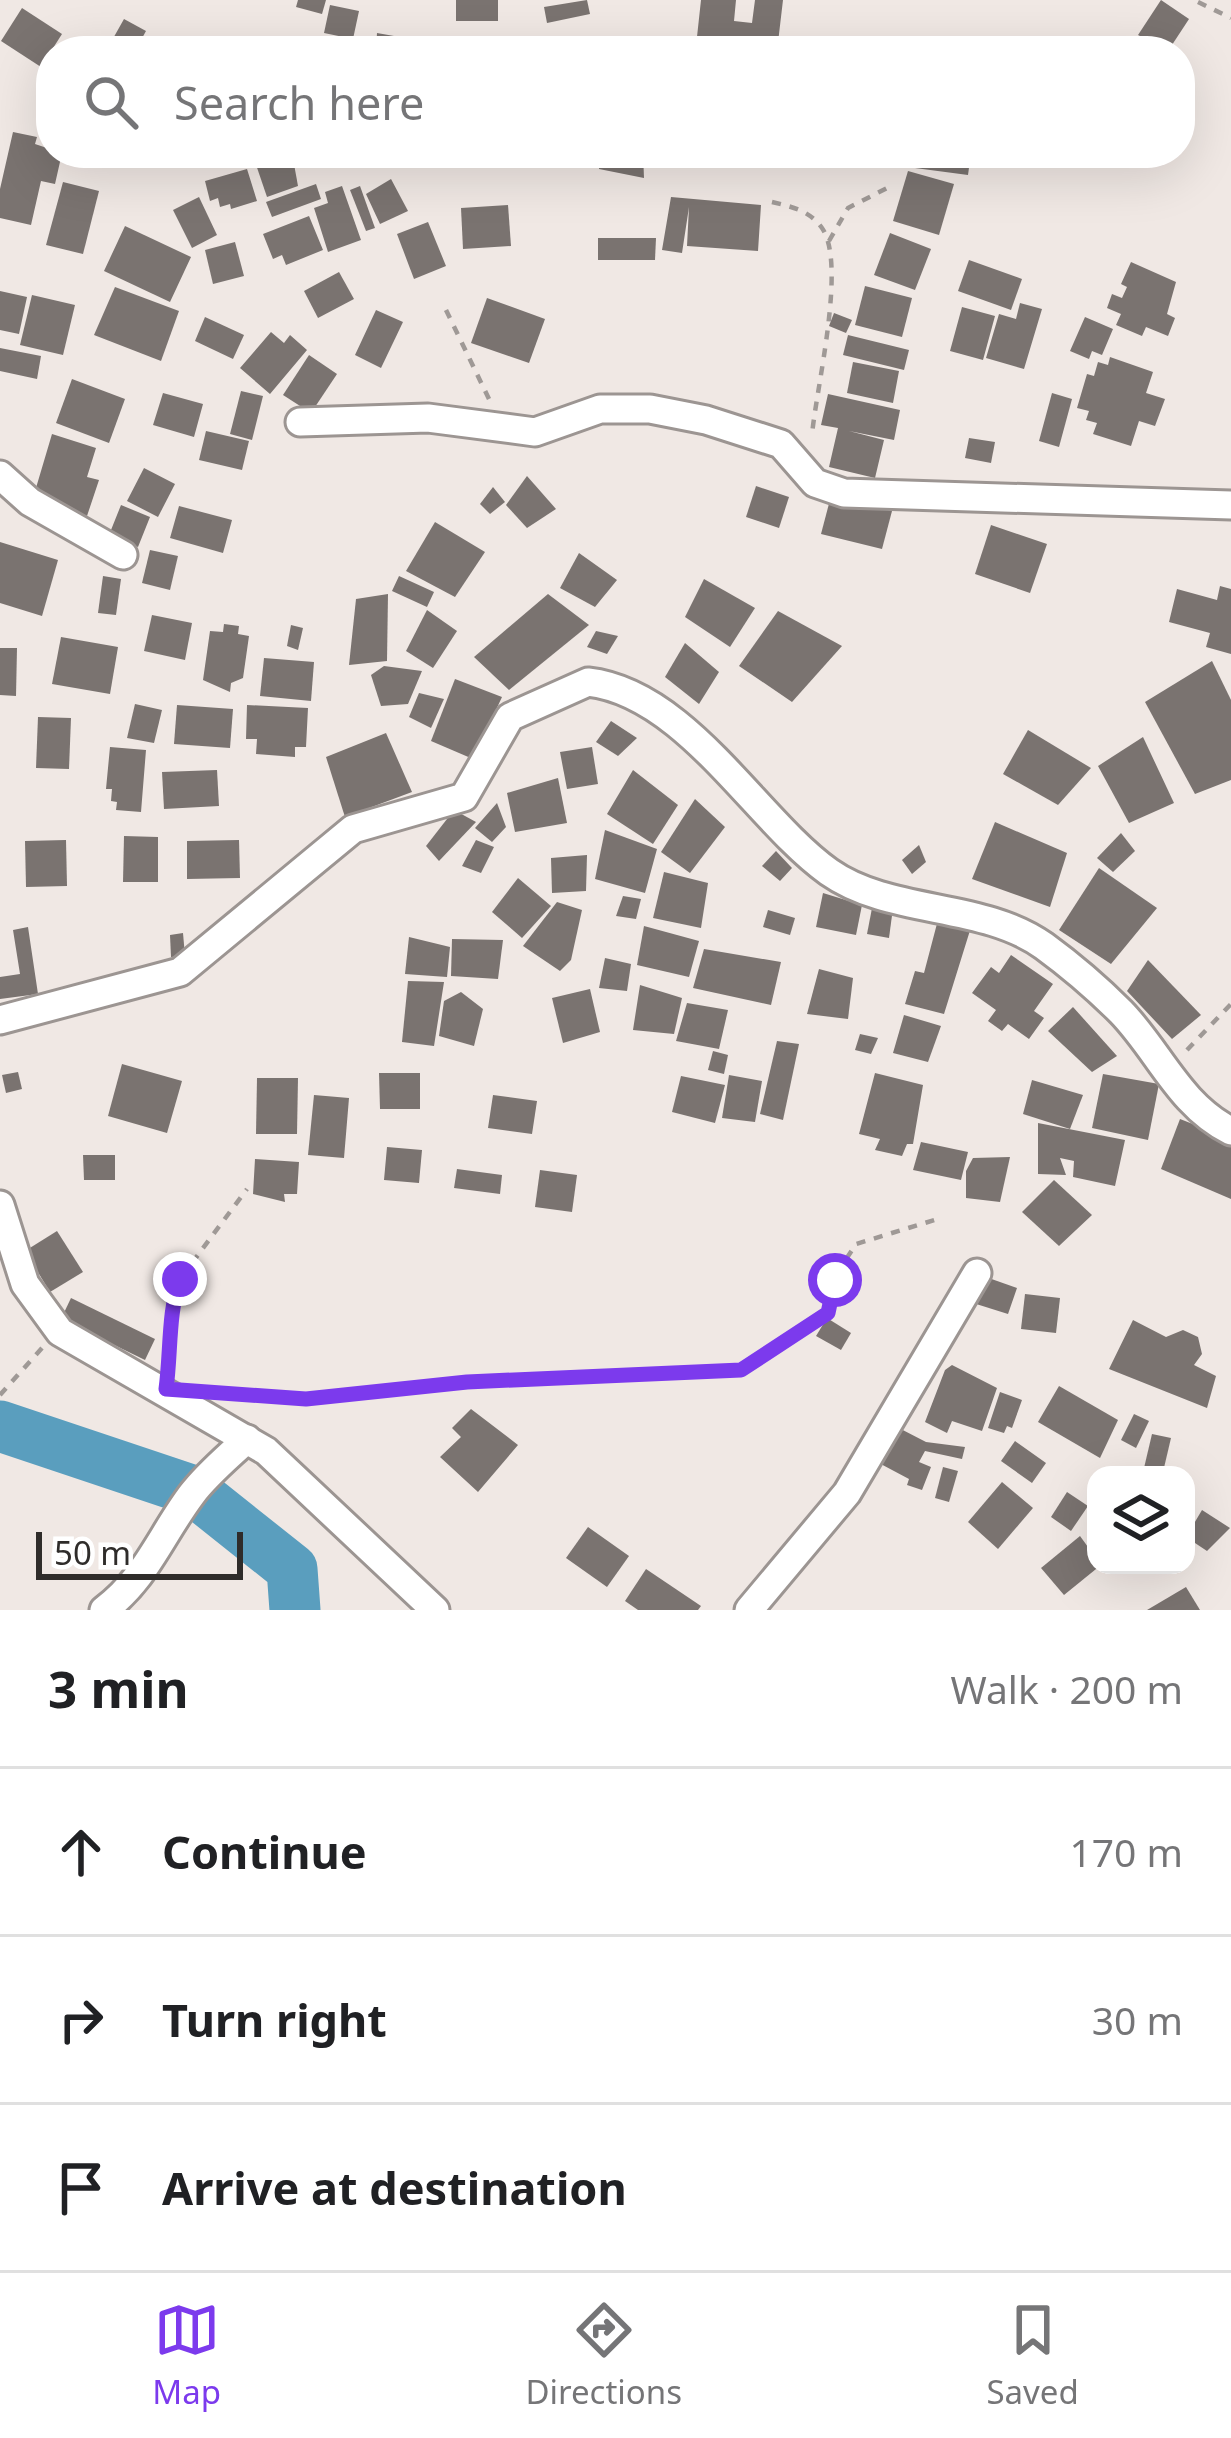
<!DOCTYPE html>
<html lang="en">
<head>
<meta charset="utf-8">
<style>
  body { margin:0; font-family:"Noto Sans",sans-serif; background:#f6f6f6; color:#202124 }
  .controls { position:absolute; right:36px; bottom:36px; display:grid; overflow:hidden; border-radius:24px; box-shadow:0 12px 48px #0002 }
  .controls button { width:108px; height:108px; display:grid; place-items:center; padding:0; border:0; border-bottom:3px solid #e0e0e0; background:#fff; color:#202124; font:60px sans-serif }
  .scale { position:absolute; left:36px; bottom:30px; width:207px; box-sizing:border-box; padding-left:12px; border:6px solid #2f2c2a; border-top:0; font-size:33px; line-height:42px; white-space:nowrap; color:#2f2c2a; -webkit-text-stroke:9px #fff; paint-order:stroke }
  .stop { position:absolute; width:36px; height:36px; margin:-27px; border:9px solid #7c3aed; border-radius:50%; background:#fff }
  .stop.end { background:#7c3aed; border-color:#fff; box-shadow:0 3px 12px #0008 }
  .list { margin:0; padding:0; list-style:none }
  h2 { display:flex; justify-content:space-between; align-items:center; height:156px; margin:0; padding:0 48px; font-size:51px }
  h2 small { font-size:39px; font-weight:400; color:#757577 }
  .list li { display:grid; grid-template-columns:78px 1fr auto; gap:36px; align-items:center; box-sizing:border-box; height:168px; padding:0 48px; border-top:3px solid #e0e0e0 }
  .list b { display:block; font-size:45px; white-space:nowrap }
  .list em { font-size:39px; font-style:normal; color:#757577 }
  .icon { flex:none; width:66px; height:66px; fill:none; stroke:currentColor; stroke-width:2; stroke-linecap:round; stroke-linejoin:round }
  .map { position:relative; flex:none; width:1231px; height:1610px; overflow:hidden }
  .search { position:absolute; background:#fff; box-shadow:0 12px 48px #0002; left:36px; right:36px; top:36px; height:132px; display:flex; align-items:center; gap:30px; box-sizing:border-box; padding:0 42px; border-radius:48px; color:#757577; font-size:45px }
  .sheet { height:660px; background:#fff }
  nav { display:flex; justify-content:space-around; align-items:center; box-sizing:border-box; height:168px; border-top:3px solid #e0e0e0; background:#fff; font-size:33px; color:#757577 }
  nav a { display:grid; justify-items:center; gap:6px }
  nav .on { color:#7c3aed }
  .map>svg:first-child { display:block }
  .lines { fill:none; stroke-linecap:round; stroke-linejoin:round }
  .river { stroke:#5a9ebe; stroke-width:51 }
  .building { fill:#7a7370 }
  .minor-casing { stroke:#9c9592; stroke-width:33 }
  .path { stroke:#9f9996; stroke-width:4.5; stroke-dasharray:9 9; stroke-linecap:butt }
  .minor { stroke:#fff; stroke-width:27 }
  .route { stroke:#7c3aed; stroke-width:15 }
</style>
</head>
<body>
<div class="map">
<svg width="1231" height="1610" viewBox="0 0 1231 1610">
  <rect width="100%" height="100%" fill="#f0e8e4"/>
  <g class="lines">
    <path class="river" d="M0,1426l194,65 98,78 3,41"/>
  </g>
  <g class="building">
    <path d="M298,0h28l-4,14 -26,-7z"/>
    <rect x="456" y="0" width="42" height="21"/>
    <path d="M587,0l3,14 -43,9 -3,-16z"/>
    <path d="M701,0h35l-2,21 18,2 3,-23h28l-6,51 -81,-5z"/>
    <path d="M1161,0l28,19 -21,32 -30,-16z"/>
    <path d="M330,5l29,6 -6,28 -29,-6z"/>
    <path d="M22,8l40,26 -21,33 -40,-26z"/>
    <path d="M124,19l22,12 -11,20h-29z"/>
    <path d="M377,33l34,6 -2,12h-33z"/>
    <path d="M13,132l24,5 -2,7 27,9 -7,31 -14,-3 -10,44 -31,-7v-29z"/>
    <path d="M252,153h40l6,33 -31,11z"/>
    <path d="M599,153h44l1,25 -45,-9z"/>
    <path d="M862,153h34l-2,10 -32,-5z"/>
    <path d="M917,153h54l-3,22 -53,-7z"/>
    <path d="M247,169l10,32 -26,8 -1,-5 -10,3 -2,-9 -8,3 -5,-20z"/>
    <path d="M908,171l46,13 -15,51 -46,-14z"/>
    <path d="M391,179l17,32 -28,13 -14,-30z"/>
    <path d="M63,182l36,9 -16,63 -37,-9z"/>
    <path d="M316,184l5,15 -49,18 -6,-15z"/>
    <path d="M342,186l19,54 -33,12 -14,-44 14,-5 -3,-11z"/>
    <path d="M360,186l15,42 -9,3 -16,-41z"/>
    <path d="M199,197l18,38 -25,13 -19,-38z"/>
    <path d="M671,197l90,8 -3,46 -71,-5 2,-39 -7,46 -20,-3z"/>
    <path d="M508,205l3,41 -48,3 -2,-41z"/>
    <path d="M309,216l14,34 -37,15 -4,-10 -9,4 -10,-25z"/>
    <path d="M428,222l18,44 -32,13 -17,-45z"/>
    <path d="M125,226l66,31 -21,45 -66,-31z"/>
    <path d="M890,233l41,16 -16,41 -41,-15z"/>
    <path d="M598,238h58l-1,22h-57z"/>
    <path d="M235,242l9,34 -31,8 -8,-34z"/>
    <path d="M969,260l53,19 -11,31 -53,-19z"/>
    <path d="M1131,262l45,20 -9,32 8,4 -7,18 -22,-9 -4,9 -26,-11 5,-11 -14,-6 5,-14 10,4 5,-11 -6,-3z"/>
    <path d="M339,272l15,27 -36,19 -14,-27z"/>
    <path d="M865,286l47,12 -10,39 -47,-12z"/>
    <path d="M115,287l64,24 -18,50 -67,-26z"/>
    <path d="M0,291l27,6 -8,37 -19,-4z"/>
    <path d="M32,295l43,10 -12,50 -43,-10z"/>
    <path d="M487,298l58,21 -16,44 -58,-20z"/>
    <path d="M1020,303l22,6 -18,60 -38,-11 13,-44 17,5z"/>
    <path d="M962,307l33,9 -12,44 -33,-9z"/>
    <path d="M376,310l27,12 -22,46 -26,-13z"/>
    <path d="M834,313l18,7 -6,13 -17,-7z"/>
    <path d="M205,317l39,18 -11,24 -38,-18z"/>
    <path d="M1085,317l28,12 -11,26 -10,-4 -3,8 -19,-8z"/>
    <path d="M271,332l13,11 6,-8 17,15 -37,44 -30,-26z"/>
    <path d="M848,335l61,15 -5,20 -61,-15z"/>
    <path d="M0,348l41,8 -4,23 -37,-8z"/>
    <path d="M309,355l28,19 -26,39 -28,-18z"/>
    <path d="M1110,357l43,15 -7,21 19,6 -10,27 -16,-5 -8,25 -38,-12 4,-11 -11,-3 3,-9 -12,-3 10,-34 7,2 4,-14 10,3z"/>
    <path d="M853,362l46,9 -6,32 -46,-10z"/>
    <path d="M72,379l53,20 -16,44 -53,-20z"/>
    <path d="M241,391l22,5 -11,44 -22,-6z"/>
    <path d="M163,393l40,11 -9,33 -41,-12z"/>
    <path d="M1052,393l20,6 -13,48 -20,-6z"/>
    <path d="M828,394l72,16 -6,30 -45,-9 35,9 -9,38 -46,-11 9,-39 -17,-3z"/>
    <path d="M206,431l43,10 -7,29 -43,-10z"/>
    <path d="M52,434l44,14 -9,29 12,3 -12,36 -54,-18z"/>
    <path d="M969,438l26,4 -4,21 -26,-5z"/>
    <path d="M144,468l31,16 -17,33 -31,-16z"/>
    <path d="M527,476l29,33 -29,19 -21,-23z"/>
    <path d="M756,486l33,11 -10,31 -33,-11z"/>
    <path d="M493,487l12,15 -15,12 -10,-10z"/>
    <path d="M831,496l61,15 -10,38 -61,-15z"/>
    <path d="M121,505l29,12 -12,30 -29,-12z"/>
    <path d="M179,506l53,14 -9,33 -53,-15z"/>
    <path d="M435,522l50,30 -30,45 -49,-26z"/>
    <path d="M991,525l56,19 -17,49 -55,-19z"/>
    <path d="M0,542l58,18 -16,56 -42,-13z"/>
    <path d="M150,550l28,6 -8,34 -28,-7z"/>
    <path d="M579,553l38,27 -22,27 -35,-19z"/>
    <path d="M103,576l18,3 -5,36 -18,-2z"/>
    <path d="M399,576l35,16 -7,15 -35,-16z"/>
    <path d="M704,579l51,29 -25,39 -45,-30z"/>
    <path d="M1220,586l11,3v65l-25,-7 4,-14 -41,-11 8,-33 40,11z"/>
    <path d="M388,594l-1,67 -38,4 7,-66z"/>
    <path d="M548,594l41,31 -80,65 -35,-33z"/>
    <path d="M427,610l30,21 -24,37 -27,-17z"/>
    <path d="M778,611l64,35 -50,56 -53,-36z"/>
    <path d="M152,615l40,8 -7,37 -41,-9z"/>
    <path d="M224,624l15,2 -1,8 11,2 -6,42 -12,5 -1,9 -27,-12 7,-49 13,1z"/>
    <path d="M291,625l12,3 -5,22 -11,-4z"/>
    <path d="M596,631l22,5 -11,18 -20,-7z"/>
    <path d="M61,637l57,10 -8,47 -58,-10z"/>
    <path d="M685,643l34,29 -20,32 -34,-27z"/>
    <path d="M0,648h17l-1,48 -16,-1z"/>
    <path d="M264,658l50,4 -3,39 -51,-5z"/>
    <path d="M1212,661l19,39v80l-36,14 -50,-92z"/>
    <path d="M384,666l38,5 -14,33 -27,2 -10,-31z"/>
    <path d="M455,679l47,18 -29,62 -42,-18z"/>
    <path d="M419,693l25,6 -13,29 -22,-11z"/>
    <path d="M135,704l27,6 -8,33 -27,-5z"/>
    <path d="M177,705l56,4 -3,39 -56,-4z"/>
    <path d="M247,705l61,3 -2,39h-11v10l-39,-3 1,-15h-11z"/>
    <path d="M38,717l33,1 -2,51 -33,-1z"/>
    <path d="M611,721l26,17 -19,18 -22,-14z"/>
    <path d="M1028,730l63,38 -33,37 -55,-31z"/>
    <path d="M386,733l26,59 -67,25 -19,-60z"/>
    <path d="M1143,737l31,66 -45,20 -31,-57z"/>
    <path d="M110,747l36,3 -5,62 -25,-2 1,-8 -6,-1 1,-12h-6z"/>
    <path d="M592,747l6,37 -31,5 -7,-37z"/>
    <path d="M217,770l2,36 -55,3 -2,-37z"/>
    <path d="M633,770l45,35 -25,39 -46,-30z"/>
    <path d="M558,778l9,45 -52,9 -8,-39z"/>
    <path d="M695,799l30,28 -35,46 -29,-21z"/>
    <path d="M497,803l9,24 -14,15 -17,-14z"/>
    <path d="M454,810l22,12 -37,39 -13,-15z"/>
    <path d="M995,822l72,31 -17,54 -78,-28z"/>
    <path d="M605,830l52,19 -12,44 -50,-14z"/>
    <path d="M1121,833l14,18 -22,21 -16,-14z"/>
    <path d="M124,836l34,1v45h-35z"/>
    <path d="M66,840l1,46 -41,1 -1,-46z"/>
    <path d="M239,840l1,38 -53,1v-38z"/>
    <path d="M476,840l18,7 -13,26 -19,-7z"/>
    <path d="M919,845l7,17 -14,12 -10,-14z"/>
    <path d="M776,851l16,17 -12,13 -18,-15z"/>
    <path d="M587,855l-1,36 -34,2 -1,-35z"/>
    <path d="M1099,868l58,40 -46,56 -52,-34z"/>
    <path d="M664,872l44,11 -7,45 -48,-10z"/>
    <path d="M518,878l33,28 -29,32 -30,-26z"/>
    <path d="M823,893l39,12 -6,30 -40,-8z"/>
    <path d="M623,896l18,3 -5,20 -20,-3z"/>
    <path d="M557,902l25,8 -11,50 -11,11 -37,-25z"/>
    <path d="M873,903l20,5 -4,30 -22,-4z"/>
    <path d="M768,910l27,8 -5,17 -27,-8z"/>
    <path d="M939,916l33,8 -28,90 -39,-10 10,-33 9,2z"/>
    <path d="M644,926l55,15 -10,36 -52,-12z"/>
    <path d="M28,927l10,67 -38,5v-22l20,-3 -7,-44z"/>
    <path d="M183,933l2,23 -14,1 -1,-22z"/>
    <path d="M409,937l41,10 -3,30 -42,-3z"/>
    <path d="M452,939l51,1 -5,39 -47,-3z"/>
    <path d="M704,949l77,13 -10,43 -78,-17z"/>
    <path d="M1011,955l42,29 -19,27 10,7 -15,21 -21,-15 -6,7 -14,-10 8,-11 -24,-17 19,-26 8,6z"/>
    <path d="M605,958l26,6 -4,27 -28,-3z"/>
    <path d="M1148,960l53,55 -29,24 -45,-48z"/>
    <path d="M819,969l34,9 -5,41 -41,-5z"/>
    <path d="M408,981l36,1 -10,64 -32,-4z"/>
    <path d="M640,985l42,13 -8,36 -41,-4z"/>
    <path d="M590,989l10,43 -37,11 -11,-45z"/>
    <path d="M461,992l22,17 -9,37 -35,-10 5,-35z"/>
    <path d="M687,1003l41,7 -9,39 -43,-8z"/>
    <path d="M1073,1007l44,49 -25,16 -44,-41z"/>
    <path d="M904,1015l37,11 -13,36 -35,-9z"/>
    <path d="M860,1034l18,4 -7,16 -16,-4z"/>
    <path d="M777,1041l22,3 -16,76 -23,-6z"/>
    <path d="M713,1051l15,4 -4,19 -16,-4z"/>
    <path d="M122,1064l60,17 -15,52 -59,-17z"/>
    <path d="M18,1072l4,17 -16,4 -4,-18z"/>
    <path d="M379,1073h41v36h-40z"/>
    <path d="M875,1073l48,12 -10,59h-6l-5,12 -27,-6 5,-11 -21,-5z"/>
    <path d="M1103,1074l56,10 -11,56 -56,-12z"/>
    <path d="M729,1075l33,6 -7,41 -33,-4z"/>
    <path d="M681,1076l44,9 -10,38 -43,-11z"/>
    <path d="M257,1078h41l-1,56h-41z"/>
    <path d="M1032,1080l51,15 -13,34 -47,-15z"/>
    <path d="M314,1095l35,3 -5,60 -36,-3z"/>
    <path d="M493,1095l44,6 -5,33 -44,-6z"/>
    <path d="M1180,1119l51,20v60l-70,-30z"/>
    <path d="M1038,1123l87,17 -10,46 -42,-9 1,-16 -14,-3 6,17 -28,-1z"/>
    <path d="M921,1142l47,10 -7,28 -48,-10z"/>
    <path d="M387,1147l35,3 -3,33 -35,-3z"/>
    <path d="M83,1155h32v25h-31z"/>
    <path d="M1010,1157l-10,45 -34,-4v-27l7,-13z"/>
    <path d="M255,1159l44,3 -2,32h-13l1,8 -32,-8z"/>
    <path d="M457,1169l45,6 -2,19 -46,-6z"/>
    <path d="M540,1170l37,5 -5,37 -37,-5z"/>
    <path d="M1054,1180l38,35 -33,31 -37,-34z"/>
    <path d="M57,1231l26,41 -33,20 -25,-41z"/>
    <path d="M983,1276l34,12 -9,26 -35,-11z"/>
    <path d="M1025,1294l35,4 -4,35 -35,-4z"/>
    <path d="M71,1298l84,41 -10,21 -84,-41z"/>
    <path d="M827,1318l24,15 -10,17 -25,-14z"/>
    <path d="M1133,1320l33,17 17,-7 15,7 4,17 -8,11 22,11 -9,32 -98,-39z"/>
    <path d="M952,1365l45,23 -15,43 -30,-10 -5,12 -22,-11 20,-52z"/>
    <path d="M1059,1386l59,34 -18,38 -62,-36z"/>
    <path d="M1000,1392l22,8 -10,28 -5,-2 -3,7 -16,-5z"/>
    <path d="M471,1409l47,36 -40,47 -38,-35 21,-20 -9,-9z"/>
    <path d="M1134,1414l15,7 -13,27 -15,-8z"/>
    <path d="M895,1426l31,16 39,5 -3,12 -37,-8 -6,11 12,5 -9,23 -15,-5 2,-6 -32,-17z"/>
    <path d="M1152,1434l19,4 -8,34 -19,-4z"/>
    <path d="M1015,1441l31,22 -14,20 -31,-22z"/>
    <path d="M943,1467l15,4 -9,31 -14,-4z"/>
    <path d="M1002,1482l31,26 -35,41 -30,-27z"/>
    <path d="M1067,1492l21,14 -17,25 -20,-14z"/>
    <path d="M1202,1510l28,18 -23,23 -21,-14z"/>
    <path d="M588,1527l41,29 -22,31 -41,-29z"/>
    <path d="M1080,1536l21,29 -37,30 -23,-27z"/>
    <path d="M646,1569l55,37 -3,4h-60l-13,-9z"/>
    <path d="M1186,1587l14,23h-53z"/>
  </g>
  <g class="lines">
    <g class="minor-casing">
      <g id="minor">
        <path d="M300,422l128,-4 107,14 65,-23h50l56,11 75,24 34,39 29,10 387,12"/>
        <path d="M0,475l30,27 93,53"/>
        <path d="M0,1020l180,-48 173,-143 111,-32 46,-80 78,-35c98,11 168,138 241,190 61,43 154,30 215,74 26,19 54,43 77,66 38,39 58,93 110,119"/>
        <path d="M0,1205l25,79 35,48 206,119 169,159"/>
        <path d="M104,1610c42,-31 57,-75 88,-116 15,-20 36,-37 55,-55"/>
        <path d="M749,1610l98,-117 130,-220"/>
      </g>
    </g>
    <g class="path">
      <path d="M1198,2l33,16"/>
      <path d="M772,202c20,5 37,8 50,26 25,36 -6,161 -10,207"/>
      <path d="M829,241l19,-33 39,-20"/>
      <path d="M446,310l43,89"/>
      <path d="M1187,1050l44,-46"/>
      <path d="M170,1365l2,-65 8,-21 67,-90"/>
      <path d="M221,1390l85,9 161,-17 274,-12 87,-57 9,-40 19,-29 85,-26"/>
      <path d="M0,1395l42,-47"/>
    </g>
    <use href="#minor" class="minor"/>
  </g>
  <g class="lines">
    <path class="route" d="M180,1279c-12,33 -9,74 -14,110l140,10 161,-17 274,-12 87,-57 7,-33"/>
  </g>
</svg>
<div class="controls">
<button><svg class="icon" aria-label="layers" viewBox="0 0 24 24"><path d="M12 4l9 5-9 5-9-5zM3 14l9 5 9-5"/></svg></button>
</div>
<div class="scale">50 m</div>
<div class="stop" style="left:835px;top:1280px"></div>
<div class="stop end" style="left:180px;top:1279px"></div>
<div class="search"><svg class="icon" aria-label="search" viewBox="0 0 24 24"><circle cx="10" cy="10" r="6"/><path d="M15 15l6 6"/></svg>Search here</div>
</div>
<section class="sheet">
<h2>3 min<small>Walk · 200 m</small></h2>
<ul class="list">
<li><svg class="icon" aria-label="ahead" viewBox="0 0 24 24"><path d="M12 20V5M6 11l6-6 6 6"/></svg><div><b>Continue</b></div><em>170 m</em></li>
<li><svg class="icon" aria-label="right" viewBox="0 0 24 24"><path d="M7 20v-9h11M14 6l5 5-5 5"/></svg><div><b>Turn right</b></div><em>30 m</em></li>
<li><svg class="icon" aria-label="arrive" viewBox="0 0 24 24"><path d="M6 21V4h12l-3 4 3 4H6"/></svg><div><b>Arrive at destination</b></div></li>
</ul>
</section>
<nav>
<a class="on"><svg class="icon" aria-label="map" viewBox="0 0 24 24"><path d="M3 6l6-2 6 2 6-2v14l-6 2-6-2-6 2zM9 4v14M15 6v14"/></svg>Map</a>
<a><svg class="icon" aria-label="directions" viewBox="0 0 24 24"><path d="M12 3l9 9-9 9-9-9zM9 14v-3h6M13 9l2 2-2 2"/></svg>Directions</a>
<a><svg class="icon" aria-label="saved" viewBox="0 0 24 24"><path d="M7 4h10v16l-5-4-5 4z"/></svg>Saved</a>
</nav>
</body>
</html>
